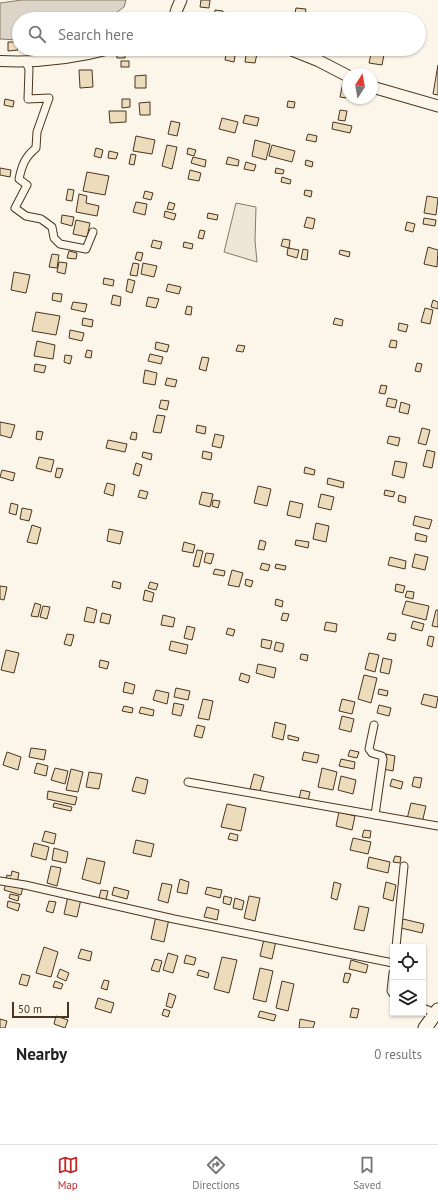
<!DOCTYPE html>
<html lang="en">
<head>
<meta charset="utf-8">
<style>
  body { margin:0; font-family:"PT Sans",sans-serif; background:#f2f2f2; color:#222 }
  .controls { position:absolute; right:12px; bottom:12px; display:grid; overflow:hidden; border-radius:0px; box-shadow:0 1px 3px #0004 }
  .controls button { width:36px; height:36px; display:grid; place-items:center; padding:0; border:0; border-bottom:1px solid #e0e0e0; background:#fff; color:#222; font:20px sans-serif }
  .compass { position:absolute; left:342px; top:68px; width:36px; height:36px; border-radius:50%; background:#fff; box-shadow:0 1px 3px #0004; rotate:11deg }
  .scale { position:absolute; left:12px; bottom:10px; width:57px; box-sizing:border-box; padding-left:4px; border:2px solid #4a3520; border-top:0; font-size:11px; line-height:14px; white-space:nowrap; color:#4a3520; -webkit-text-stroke:3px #fbf6e9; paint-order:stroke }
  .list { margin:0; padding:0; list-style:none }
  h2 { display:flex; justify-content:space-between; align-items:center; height:52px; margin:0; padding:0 16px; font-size:17px }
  h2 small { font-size:13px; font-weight:400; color:#767676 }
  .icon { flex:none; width:22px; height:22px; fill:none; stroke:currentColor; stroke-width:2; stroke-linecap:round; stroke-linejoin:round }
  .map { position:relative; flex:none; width:438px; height:1028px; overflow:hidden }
  .search { position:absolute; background:#fff; box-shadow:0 1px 3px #0004; left:12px; right:12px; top:12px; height:44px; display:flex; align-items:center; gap:10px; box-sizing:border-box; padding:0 14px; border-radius:22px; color:#767676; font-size:15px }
  .sheet { height:116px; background:#fff }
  nav { display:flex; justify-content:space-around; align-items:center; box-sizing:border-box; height:56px; border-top:1px solid #e0e0e0; background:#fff; font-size:11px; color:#767676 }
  nav a { display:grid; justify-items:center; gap:2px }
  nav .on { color:#c62828 }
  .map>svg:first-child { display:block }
  .green { fill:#ede6d9; stroke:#887966 }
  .water { fill:#dcd4c6; stroke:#887966 }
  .building { fill:#ecdcbc; stroke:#4a3520 }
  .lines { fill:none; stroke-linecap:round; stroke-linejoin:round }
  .street-casing { stroke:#4a3520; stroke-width:9 }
  .secondary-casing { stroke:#4a3520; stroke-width:12 }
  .primary-casing { stroke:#4a3520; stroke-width:13 }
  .highway-casing { stroke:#4a3520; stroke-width:15 }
  .street { stroke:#fbf6e9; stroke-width:7 }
  .secondary { stroke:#fbf6e9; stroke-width:10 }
  .primary { stroke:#fbf6e9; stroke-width:11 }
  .highway { stroke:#fbf6e9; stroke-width:13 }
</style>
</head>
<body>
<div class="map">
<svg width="438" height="1028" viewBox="0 0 438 1028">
  <rect width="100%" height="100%" fill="#fbf6e9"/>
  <path class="green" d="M236,203l20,4 -1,33 2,22 -33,-10z"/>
  <path class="water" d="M22,0h104l-2,7 -16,12h-89v21l-19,-1v-36z"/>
  <g class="building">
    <path d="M201,0h9l-1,8 -9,-1z"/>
    <path d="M296,8l10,1 -1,5 -10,-1z"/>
    <path d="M215,10l8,1 -1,8h-8z"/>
    <path d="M8,42h10v8l-10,1z"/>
    <path d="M247,49h11l-3,14 -10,-1z"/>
    <path d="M335,49h10l-1,6 -9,-2z"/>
    <path d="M372,49h13l-3,16 -13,-2z"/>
    <path d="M116,51h9v7h-8z"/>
    <path d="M226,54l9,2 -1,6 -9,-2z"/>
    <rect x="121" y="61" width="8" height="6"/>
    <path d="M438,65v30l-5,-1z"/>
    <path d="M79,70h13l1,17 -13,1z"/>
    <path d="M146,75v13h-11v-12z"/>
    <path d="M343,82l5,2 -2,14 -6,-1z"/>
    <path d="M5,99l9,2 -1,6 -9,-2z"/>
    <path d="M122,99h8v8l-8,1z"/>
    <path d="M288,101l7,1 -1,6 -7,-1z"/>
    <path d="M150,102v13h-10l-1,-12z"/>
    <path d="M340,110l7,1 -2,10 -7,-1z"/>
    <path d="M109,111h17v11l-16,1z"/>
    <path d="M245,115l14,3 -2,8 -14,-3z"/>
    <path d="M222,118l16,4 -3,11 -16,-4z"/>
    <path d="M171,121l9,2 -3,13 -9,-2z"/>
    <path d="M333,122l19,4 -2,7 -18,-4z"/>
    <path d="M308,134l9,2 -1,6 -10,-2z"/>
    <path d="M136,136l19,4 -3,14 -19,-3z"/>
    <path d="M255,140l15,4 -4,16 -14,-4z"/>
    <path d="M167,145l10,2 -5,22 -10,-3z"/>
    <path d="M272,145l23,6 -3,11 -23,-6z"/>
    <path d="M96,148l7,2 -2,8 -7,-2z"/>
    <path d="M188,148l8,2 -2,6 -7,-2z"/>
    <path d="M109,151l9,2 -2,6 -8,-1z"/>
    <path d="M131,154l5,1 -2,10 -5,-1z"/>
    <path d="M193,157l13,3 -1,7 -14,-4z"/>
    <path d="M228,157l11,3 -1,6 -12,-2z"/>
    <path d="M306,160l7,2 -1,5 -7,-2z"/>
    <path d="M246,162l10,3 -2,6 -10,-2z"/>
    <path d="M0,168l11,2 -1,7 -10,-2z"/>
    <path d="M276,168l8,2 -1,4 -8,-1z"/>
    <path d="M190,170l11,3 -2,8 -11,-2z"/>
    <path d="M87,172l22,4 -4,19 -22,-4z"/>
    <path d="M282,177l9,3 -1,4 -9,-2z"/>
    <path d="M68,189l6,1 -2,11 -6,-1z"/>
    <path d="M305,190l7,1 -1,6 -7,-2z"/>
    <path d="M145,191l8,2 -2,7 -8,-2z"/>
    <path d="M79,194l8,2 -1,7 13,3 -2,10 -21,-4z"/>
    <path d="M427,196l11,2 -2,17 -12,-2z"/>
    <path d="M136,202l11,2 -2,11 -12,-3z"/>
    <path d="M169,202l6,2 -2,6 -6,-1z"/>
    <path d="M165,211l11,3 -2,6 -10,-3z"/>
    <path d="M208,213l10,2 -1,5 -10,-2z"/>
    <path d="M62,215l12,2 -2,9 -11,-3z"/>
    <path d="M307,217l8,2 -2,10 -9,-2z"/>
    <path d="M424,218l12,2 -1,6 -12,-2z"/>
    <path d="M76,220l14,3 -3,14 -14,-3z"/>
    <path d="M407,222l8,2 -2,8 -8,-2z"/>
    <path d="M200,230l5,1 -2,8 -5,-1z"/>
    <path d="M283,239l7,1 -1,8 -8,-2z"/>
    <path d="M153,240l9,2 -2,7 -9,-2z"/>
    <path d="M184,242l9,2 -1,5 -9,-2z"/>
    <path d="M428,247l10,3 -1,17 -13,-3z"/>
    <path d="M288,248l11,2 -2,8 -10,-3z"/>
    <path d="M303,249l5,1 -1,10 -6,-1z"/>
    <path d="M340,250l10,2 -1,5 -10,-3z"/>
    <path d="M69,251l8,2 -1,6 -9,-1z"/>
    <path d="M137,252l6,1 -2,8 -6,-2z"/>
    <path d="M52,254l7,1 -2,13 -8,-1z"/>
    <path d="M59,262l8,1 -2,11 -8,-2z"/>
    <path d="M133,263l6,1 -2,12 -7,-1z"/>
    <path d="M143,263l14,3 -3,11 -13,-3z"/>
    <path d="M14,272l16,3 -4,18 -15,-3z"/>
    <path d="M104,278l10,2 -1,6 -10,-2z"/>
    <path d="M128,279l7,2 -3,12 -6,-2z"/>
    <path d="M168,284l13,3 -2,7 -13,-3z"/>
    <path d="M53,293l9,1 -1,8 -9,-2z"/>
    <path d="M113,295l8,2 -1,9 -9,-2z"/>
    <path d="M148,297l11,2 -3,9 -10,-2z"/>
    <path d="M433,300l5,2v7l-7,-2z"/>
    <path d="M73,302l14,2 -2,8 -14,-3z"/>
    <path d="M187,306l5,1 -1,8 -6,-1z"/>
    <path d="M425,308l8,2 -3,14 -9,-2z"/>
    <path d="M36,312l24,4 -4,19 -24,-4z"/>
    <path d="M83,318l10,2 -1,7 -10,-2z"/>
    <path d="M335,318l8,2 -1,6 -9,-2z"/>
    <path d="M399,323l9,2 -2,7 -8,-2z"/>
    <path d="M70,330l14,3 -2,8 -13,-3z"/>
    <path d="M391,340l6,1 -1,7 -7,-1z"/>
    <path d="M37,341l18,4 -2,14 -19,-3z"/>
    <path d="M156,342l13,3 -2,7 -12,-3z"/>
    <path d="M238,345l7,1 -2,6 -7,-1z"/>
    <path d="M87,350l5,1 -1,7 -6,-1z"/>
    <path d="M150,354l13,3 -2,7 -13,-3z"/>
    <path d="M65,355l7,1 -2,8 -6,-2z"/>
    <path d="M202,357l7,1 -3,13 -7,-2z"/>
    <path d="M417,363l5,1 -2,8 -5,-1z"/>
    <path d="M35,364l11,2 -2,7 -10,-2z"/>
    <path d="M145,370l12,3 -2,12 -12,-2z"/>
    <path d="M167,378l10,2 -2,7 -10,-2z"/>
    <path d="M381,385l6,1 -2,8 -6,-1z"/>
    <path d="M388,398l9,2 -2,8 -9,-2z"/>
    <path d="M161,400l8,1 -2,9 -8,-2z"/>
    <path d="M401,402l9,3 -2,9 -9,-2z"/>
    <path d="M157,415l8,1 -4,17 -8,-1z"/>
    <path d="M0,422l15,3 -4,13 -11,-3z"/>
    <path d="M197,425l9,2 -1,7 -9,-2z"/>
    <path d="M422,428l8,2 -4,15 -8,-2z"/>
    <path d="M37,431l6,1 -2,8 -5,-1z"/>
    <path d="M132,432l5,1 -1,7 -6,-1z"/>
    <path d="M215,434l9,2 -3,12 -9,-2z"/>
    <path d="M389,436l11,2 -2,8 -11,-3z"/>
    <path d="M108,440l19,4 -2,8 -19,-4z"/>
    <path d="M427,450l8,2 -3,16 -9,-2z"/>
    <path d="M203,451l9,2 -1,7 -9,-2z"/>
    <path d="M143,452l9,2 -1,6 -9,-3z"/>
    <path d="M39,457l15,3 -3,12 -15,-4z"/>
    <path d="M395,461l12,2 -3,15 -12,-3z"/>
    <path d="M136,463l6,2 -3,11 -6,-2z"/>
    <path d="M305,467l10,3 -1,5 -10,-2z"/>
    <path d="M57,468l6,1 -3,9 -5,-1z"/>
    <path d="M2,470l13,3 -2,8 -13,-4z"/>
    <path d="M328,478l16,4 -1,6 -16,-4z"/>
    <path d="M107,483l8,2 -2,11 -9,-3z"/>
    <path d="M258,486l13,3 -4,17 -13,-3z"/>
    <path d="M140,490l8,2 -2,7 -8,-2z"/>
    <path d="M385,490l10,2 -2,5 -9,-2z"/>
    <path d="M202,492l11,2 -3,13 -11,-3z"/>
    <path d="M321,494l13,3 -3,13 -13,-3z"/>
    <path d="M399,495l7,2 -1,6 -7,-2z"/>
    <path d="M213,500l7,1 -2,7 -6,-2z"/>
    <path d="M290,501l13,3 -3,14 -13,-3z"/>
    <path d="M11,503l7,2 -2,10 -7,-2z"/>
    <path d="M22,508l10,2 -3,11 -9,-2z"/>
    <path d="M415,516l17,4 -3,9 -16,-4z"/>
    <path d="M316,523l13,3 -3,16 -13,-3z"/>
    <path d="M32,525l9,3 -4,16 -10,-2z"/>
    <path d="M109,529l14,3 -3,12 -13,-3z"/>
    <path d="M416,533l11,3 -1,6 -11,-2z"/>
    <path d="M260,540l6,2 -2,8 -6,-1z"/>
    <path d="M296,540l13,2 -1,6 -13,-3z"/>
    <path d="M184,542l11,3 -2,8 -11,-2z"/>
    <path d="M197,550l6,1 -4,16 -6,-1z"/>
    <path d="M206,553l8,1 -3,10 -7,-2z"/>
    <path d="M415,554l13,3 -3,13 -13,-3z"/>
    <path d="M390,557l16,4 -1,8 -17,-4z"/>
    <path d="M262,563l8,2 -2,6 -8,-2z"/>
    <path d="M276,564l10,2 -1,4 -10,-2z"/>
    <path d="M215,569l10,2 -1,5 -11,-2z"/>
    <path d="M232,570l11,3 -4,14 -11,-2z"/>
    <path d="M246,579l7,2 -2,6 -6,-2z"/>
    <path d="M113,581l8,2 -1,6 -8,-2z"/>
    <path d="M150,582l8,2 -2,6 -8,-2z"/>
    <path d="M396,584l9,2 -2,7 -8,-2z"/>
    <path d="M0,586l7,1 -3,13 -4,-1z"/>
    <path d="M145,590l9,3 -2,9 -9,-2z"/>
    <path d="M407,591l7,1 -1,7 -8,-2z"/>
    <path d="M276,599l7,2 -1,6 -7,-2z"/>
    <path d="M406,601l23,5 -3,14 -24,-6z"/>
    <path d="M35,603l6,2 -3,12 -7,-1z"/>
    <path d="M43,606l7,1 -3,12 -7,-2z"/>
    <path d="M87,607l10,3 -3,13 -10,-2z"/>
    <path d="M436,610h2v17l-6,-1z"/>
    <path d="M102,613l9,2 -2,9 -9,-2z"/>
    <path d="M283,613l6,1 -2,7 -6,-1z"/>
    <path d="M163,615l12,3 -2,9 -12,-2z"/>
    <path d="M413,621l11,3 -2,7 -11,-3z"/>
    <path d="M326,622l11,2 -1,8 -12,-2z"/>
    <path d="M187,626l8,2 -3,12 -8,-2z"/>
    <path d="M228,628l7,2 -2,6 -7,-2z"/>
    <path d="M389,633l7,1 -1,7 -8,-2z"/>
    <path d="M67,634l7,1 -3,11 -7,-2z"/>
    <path d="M429,636l5,1 -2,10 -5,-2z"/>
    <path d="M262,639l10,2 -2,8 -9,-2z"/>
    <path d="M171,641l17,4 -2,9 -17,-4z"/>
    <path d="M276,642l8,2 -2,8 -8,-2z"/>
    <path d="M6,650l13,3 -5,20 -13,-3z"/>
    <path d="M369,653l10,2 -4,17 -10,-3z"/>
    <path d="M301,654l7,1 -1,6 -7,-2z"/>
    <path d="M383,658l9,2 -3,14 -9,-2z"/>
    <path d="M100,660l9,2 -2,7 -8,-2z"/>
    <path d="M258,664l18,4 -2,10 -18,-5z"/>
    <path d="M241,673l9,3 -2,7 -9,-3z"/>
    <path d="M364,675l13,3 -6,25 -13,-4z"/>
    <path d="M125,682l10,3 -2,9 -10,-2z"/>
    <path d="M176,688l14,3 -2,9 -14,-3z"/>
    <path d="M379,689l9,2 -1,5 -9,-2z"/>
    <path d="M156,690l13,3 -2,11 -14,-4z"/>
    <path d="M424,694l14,3 -2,11 -15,-4z"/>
    <path d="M203,699l10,2 -4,19 -11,-2z"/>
    <path d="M342,699l13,3 -3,12 -13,-3z"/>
    <path d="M174,703l10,2 -3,11 -9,-2z"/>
    <path d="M379,705l12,3 -2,8 -12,-3z"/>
    <path d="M124,706l9,2 -1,5 -10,-2z"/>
    <path d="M141,707l13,3 -1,6 -14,-3z"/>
    <path d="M342,716l12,3 -3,13 -12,-3z"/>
    <path d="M275,722l11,3 -3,15 -11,-3z"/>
    <path d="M197,725l8,2 -3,11 -8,-2z"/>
    <path d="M288,735l11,3 -1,3 -10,-2z"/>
    <path d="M31,748l15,2 -2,10 -15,-3z"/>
    <path d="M350,750l9,2 -2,6 -9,-2z"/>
    <path d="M7,752l14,5 -3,13 -15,-5z"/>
    <path d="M304,752l15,3 -2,8 -15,-3z"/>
    <path d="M386,754l9,2 -2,15 -10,-2z"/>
    <path d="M341,759l14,3 -1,7 -15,-3z"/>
    <path d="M37,763l11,3 -2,10 -12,-3z"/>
    <path d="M55,768l13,3 -3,13 -14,-4z"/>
    <path d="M322,768l15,4 -4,18 -15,-3z"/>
    <path d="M71,769l12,3 -5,20 -12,-2z"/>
    <path d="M89,772l13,2 -3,15 -13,-2z"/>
    <path d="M254,774l10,3 -4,14 -10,-2z"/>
    <path d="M341,776l15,4 -3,14 -15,-4z"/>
    <path d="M136,777l12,3 -3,14 -13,-3z"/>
    <path d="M414,777l8,1 -2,10 -8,-2z"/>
    <path d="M392,779l11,3 -2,7 -11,-3z"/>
    <path d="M301,790l9,2 -2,9 -9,-2z"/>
    <path d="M48,791l29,6 -2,8 -28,-6z"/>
    <path d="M54,803l18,4 -1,4 -18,-4z"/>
    <path d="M411,803l15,3 -4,17 -15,-4z"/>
    <path d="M227,804l19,4 -5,23 -20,-4z"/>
    <path d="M339,812l16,4 -3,14 -16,-4z"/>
    <path d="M364,830l7,1 -1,7 -8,-1z"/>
    <path d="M45,831l11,3 -2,10 -12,-3z"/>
    <path d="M230,833l8,2 -1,6 -9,-2z"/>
    <path d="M353,838l18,4 -3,12 -18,-4z"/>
    <path d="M136,840l18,4 -3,13 -18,-4z"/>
    <path d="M34,843l15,4 -3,13 -15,-4z"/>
    <path d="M54,848l14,4 -2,11 -14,-3z"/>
    <path d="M395,856l6,1 -1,6 -7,-1z"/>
    <path d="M369,857l21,5 -2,11 -21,-5z"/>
    <path d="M87,858l18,4 -5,22 -18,-5z"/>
    <path d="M51,866l10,2 -4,18 -10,-3z"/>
    <path d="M12,871l7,2 -2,10 -11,-3 1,-5 4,1z"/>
    <path d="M180,879l9,3 -2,12 -10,-2z"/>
    <path d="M334,882l7,2 -4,16 -6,-2z"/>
    <path d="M386,882l10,3 -3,16 -10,-3z"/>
    <path d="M6,883l17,4 -2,8 -17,-5z"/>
    <path d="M162,883l10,2 -4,18 -10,-3z"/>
    <path d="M114,887l15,4 -2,8 -15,-4z"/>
    <path d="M207,887l15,3 -2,8 -15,-4z"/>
    <path d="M101,890l7,1 -2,9 -7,-2z"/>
    <path d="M10,894l9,2 -1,5 -9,-3z"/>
    <path d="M68,896l13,3 -4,18 -13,-3z"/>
    <path d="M224,896l8,2 -2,7 -7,-2z"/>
    <path d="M249,896l11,2 -5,23 -11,-3z"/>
    <path d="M235,898l9,3 -2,9 -9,-2z"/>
    <path d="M8,901l12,3 -2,7 -11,-4z"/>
    <path d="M49,901l7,1 -3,11 -7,-2z"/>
    <path d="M359,906l10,2 -5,23 -10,-2z"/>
    <path d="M207,907l12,3 -2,10 -13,-3z"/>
    <path d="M156,916l13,3 -5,23 -13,-3z"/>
    <path d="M403,919l21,5 -2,9 -21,-5z"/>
    <path d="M264,939l12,2 -4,18 -12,-3z"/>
    <path d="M44,947l14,5 -7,25 -15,-4z"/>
    <path d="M81,949l11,3 -2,9 -12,-3z"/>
    <path d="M168,953l10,3 -5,17 -10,-3z"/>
    <path d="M186,955l10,3 -2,7 -10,-2z"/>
    <path d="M222,957l15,3 -8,33 -15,-4z"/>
    <path d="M155,959l7,2 -3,11 -8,-2z"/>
    <path d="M351,960l17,5 -2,8 -17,-4z"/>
    <path d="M260,968l13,3 -7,31 -13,-3z"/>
    <path d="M60,969l9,4 -3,8 -9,-4z"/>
    <path d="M199,970l10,3 -1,5 -11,-3z"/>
    <path d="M345,973l6,1 -3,9 -5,-1z"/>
    <path d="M22,974l8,2 -3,10 -8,-2z"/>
    <path d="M104,980l5,1 -2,9 -6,-2z"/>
    <path d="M55,981l8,3 -2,5 -8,-2z"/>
    <path d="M282,981l12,3 -6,27 -12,-3z"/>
    <path d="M169,993l7,3 -4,12 -6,-2z"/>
    <path d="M98,998l16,5 -3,10 -16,-5z"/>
    <path d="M352,1008l7,1 -2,9 -7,-1z"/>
    <path d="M164,1009l6,2 -2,6 -6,-2z"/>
    <path d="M260,1011l16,4 -2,6 -16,-4z"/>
    <path d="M56,1016l12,4 -3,8 -11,-4z"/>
    <path d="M0,1019l7,2 -2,7h-5z"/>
    <path d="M300,1019l15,3 -2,6h-14z"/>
  </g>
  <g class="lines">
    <g class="street-casing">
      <g id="street">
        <path d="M26,62l3,7 -1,30 21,-1 -12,34 -1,16c-11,9 -14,17 -17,31l8,6 -12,23 11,8 15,3 11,8 2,11 6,6 26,5 7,-17"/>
        <path d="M374,725l-5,24 3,4 10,3 1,3 -8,56"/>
        <path d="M188,782l250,44"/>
        <path d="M0,881l25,4 149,34 219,44"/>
        <path d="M396,947l8,-81"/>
        <path d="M393,973l-2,18 2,3"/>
        <path d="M423,1008l12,5"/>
      </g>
    </g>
    <g class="secondary-casing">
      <path id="secondary" d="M0,61c39,2 73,-2 110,-12"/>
    </g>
    <g class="primary-casing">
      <g id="primary">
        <path d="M174,19l3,-10 4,-9"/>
        <path d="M289,49l30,12 29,15"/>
        <path d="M372,87l66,19"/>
      </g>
    </g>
    <g class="highway-casing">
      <path id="highway" d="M425,1028l13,-18"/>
    </g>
    <use href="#street" class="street"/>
    <use href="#secondary" class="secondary"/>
    <use href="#primary" class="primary"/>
    <use href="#highway" class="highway"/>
  </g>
</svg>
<div class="controls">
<button><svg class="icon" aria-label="locate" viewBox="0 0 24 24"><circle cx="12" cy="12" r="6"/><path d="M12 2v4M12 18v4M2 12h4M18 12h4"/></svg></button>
<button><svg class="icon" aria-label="layers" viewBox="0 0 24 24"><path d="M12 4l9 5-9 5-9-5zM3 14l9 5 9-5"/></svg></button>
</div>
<svg class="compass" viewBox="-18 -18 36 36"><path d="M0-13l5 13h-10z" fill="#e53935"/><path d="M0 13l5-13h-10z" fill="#767676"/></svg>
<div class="scale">50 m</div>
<div class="search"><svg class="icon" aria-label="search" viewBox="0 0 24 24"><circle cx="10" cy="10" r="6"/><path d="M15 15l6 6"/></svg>Search here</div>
</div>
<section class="sheet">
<h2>Nearby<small>0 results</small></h2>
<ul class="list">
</ul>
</section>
<nav>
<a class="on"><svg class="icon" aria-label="map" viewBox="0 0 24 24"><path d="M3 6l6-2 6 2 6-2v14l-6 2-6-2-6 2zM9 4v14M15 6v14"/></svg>Map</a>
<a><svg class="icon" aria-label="directions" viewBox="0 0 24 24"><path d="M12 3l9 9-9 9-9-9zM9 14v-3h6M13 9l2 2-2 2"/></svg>Directions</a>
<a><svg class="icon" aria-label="saved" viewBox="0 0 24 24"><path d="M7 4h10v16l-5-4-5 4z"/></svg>Saved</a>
</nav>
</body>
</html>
